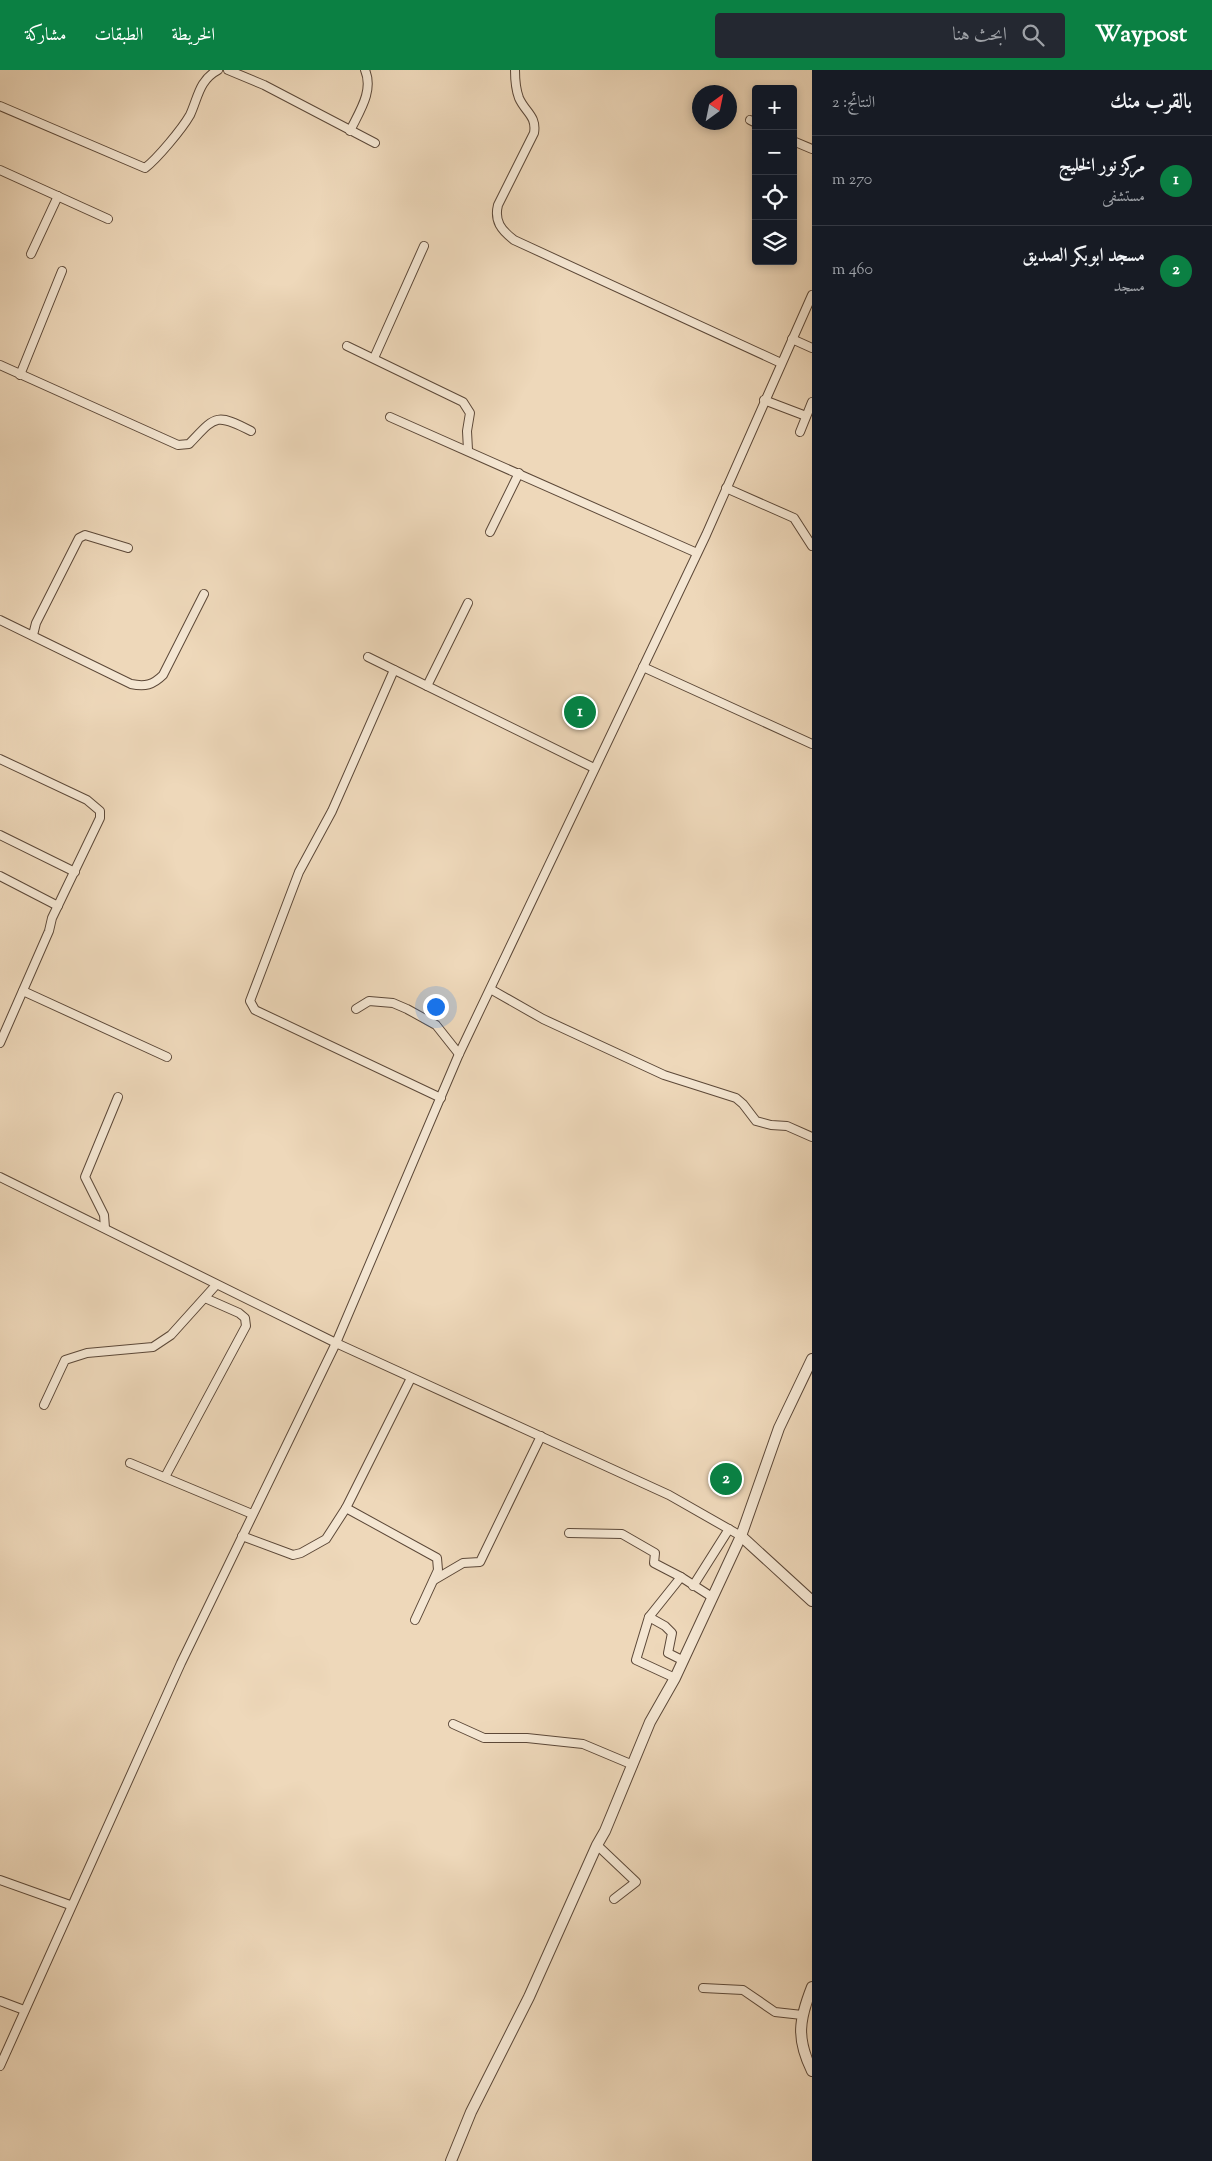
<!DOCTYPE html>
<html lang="ar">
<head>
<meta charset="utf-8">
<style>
  body { margin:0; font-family:"Sorts Mill Goudy",Amiri,serif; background:#242831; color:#f1f3f6; direction:rtl }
  .controls { position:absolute; right:15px; top:15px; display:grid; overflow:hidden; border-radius:5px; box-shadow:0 2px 8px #0003 }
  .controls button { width:45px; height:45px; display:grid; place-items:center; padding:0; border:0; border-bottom:1px solid #363941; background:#171b24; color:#f1f3f6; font:25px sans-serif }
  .compass { position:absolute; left:692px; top:15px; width:45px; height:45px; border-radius:50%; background:#171b24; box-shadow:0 2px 8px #0003; rotate:33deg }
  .you { position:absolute; left:435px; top:936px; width:18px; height:18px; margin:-12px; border:4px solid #fff; border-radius:50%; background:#1a73e8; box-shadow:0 0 0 8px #1a73e833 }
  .badge { display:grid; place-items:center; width:32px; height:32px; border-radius:50%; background:#0b8043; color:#fff; font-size:16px; font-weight:700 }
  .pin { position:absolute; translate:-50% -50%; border:2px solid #fff; box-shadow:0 1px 5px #0006 }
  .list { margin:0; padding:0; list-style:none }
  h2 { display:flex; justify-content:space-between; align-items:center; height:65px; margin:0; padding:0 20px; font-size:21px }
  h2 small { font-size:16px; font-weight:400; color:#9ea1a6 }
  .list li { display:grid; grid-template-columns:32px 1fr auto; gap:15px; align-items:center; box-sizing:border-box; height:90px; padding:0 20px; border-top:1px solid #363941 }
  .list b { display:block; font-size:19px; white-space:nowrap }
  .list p { margin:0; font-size:16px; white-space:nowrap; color:#9ea1a6 }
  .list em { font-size:16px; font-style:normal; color:#9ea1a6 }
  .icon { flex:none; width:28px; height:28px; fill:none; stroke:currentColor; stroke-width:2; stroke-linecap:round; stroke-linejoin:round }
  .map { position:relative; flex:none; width:812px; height:2091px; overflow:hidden; direction:ltr }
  header { display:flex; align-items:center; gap:30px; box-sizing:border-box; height:70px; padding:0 25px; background:#0b8043; color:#fff }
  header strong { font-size:24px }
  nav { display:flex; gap:28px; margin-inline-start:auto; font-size:18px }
  .search { width:350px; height:45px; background:#242831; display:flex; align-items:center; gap:12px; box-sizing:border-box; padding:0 18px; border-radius:5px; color:#9ea1a6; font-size:19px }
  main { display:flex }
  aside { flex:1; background:#171b24 }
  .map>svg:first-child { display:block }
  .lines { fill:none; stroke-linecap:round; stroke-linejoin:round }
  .minor-casing { stroke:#5c4838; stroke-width:10 }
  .tertiary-casing { stroke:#5c4838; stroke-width:12 }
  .minor { stroke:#f4e6d2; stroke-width:8 }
  .tertiary { stroke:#f4e6d2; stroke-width:10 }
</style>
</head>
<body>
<header>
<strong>Waypost</strong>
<div class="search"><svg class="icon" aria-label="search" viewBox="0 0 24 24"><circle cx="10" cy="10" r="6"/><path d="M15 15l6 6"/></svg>ابحث هنا</div>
<nav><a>الخريطة</a><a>الطبقات</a><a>مشاركة</a></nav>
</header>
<main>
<aside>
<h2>بالقرب منك<small>النتائج: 2</small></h2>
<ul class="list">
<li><span class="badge">1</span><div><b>مركز نور الخليج</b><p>مستشفى</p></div><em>270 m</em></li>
<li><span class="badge">2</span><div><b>مسجد ابوبكر الصديق</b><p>مسجد</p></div><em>460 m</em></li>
</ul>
</aside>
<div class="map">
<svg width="812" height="2091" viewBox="0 0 812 2091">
  <rect width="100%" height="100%" fill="#eed8ba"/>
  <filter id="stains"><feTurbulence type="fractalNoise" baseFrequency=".004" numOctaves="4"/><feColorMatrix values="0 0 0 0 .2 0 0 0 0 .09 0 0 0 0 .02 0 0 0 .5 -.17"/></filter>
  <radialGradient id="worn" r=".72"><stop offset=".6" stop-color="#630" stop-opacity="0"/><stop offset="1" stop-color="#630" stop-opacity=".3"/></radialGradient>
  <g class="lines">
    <g class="minor-casing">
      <g id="minor">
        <path d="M228,0l36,15 111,58"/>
        <path d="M515,0c0,8 1,20 4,28 6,14 18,18 15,35l-36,72c-4,16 3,25 16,35l267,123"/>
        <path d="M0,36l145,62c12,-9 37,-39 45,-53 8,-17 9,-35 28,-45"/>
        <path d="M750,50l6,3"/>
        <path d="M350,61c9,-19 24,-40 15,-61"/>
        <path d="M793,71l19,8"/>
        <path d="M0,100l108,49"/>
        <path d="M31,184l27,-58"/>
        <path d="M792,269l20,9"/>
        <path d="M347,276l116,56 7,11 -3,18 1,19"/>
        <path d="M374,288l50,-112"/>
        <path d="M0,295l178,80 11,-1c26,-27 26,-32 62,-13"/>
        <path d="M20,305l42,-104"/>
        <path d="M764,330l42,16"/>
        <path d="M390,347l307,136"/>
        <path d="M800,362l12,-30"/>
        <path d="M726,418l68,30 18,28"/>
        <path d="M490,462l29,-59"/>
        <path d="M0,550l131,64c14,3 22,1 32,-9l41,-81"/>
        <path d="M33,565l3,-12 43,-85 6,-3 43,13"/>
        <path d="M368,587l226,111"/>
        <path d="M643,597l169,77"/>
        <path d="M394,600l-62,141 -33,61 -49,129 5,9 186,88"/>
        <path d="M427,616l41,-83"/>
        <path d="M0,689l87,41 13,11v7l-48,100 -3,13 -49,112"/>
        <path d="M0,765l75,37"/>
        <path d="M0,806l58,30"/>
        <path d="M492,920l51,29 121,56 72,23 7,6 13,17 15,4 16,1 25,11"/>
        <path d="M23,921l144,66"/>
        <path d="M356,939l13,-8 24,2 14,6 29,16 23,29"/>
        <path d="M0,1107l336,166 333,152 72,41"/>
        <path d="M105,1158l-1,-13 -19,-38 33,-80"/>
        <path d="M44,1335l21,-45 22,-7 66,-6 18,-12 45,-50"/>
        <path d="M130,1393l122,51"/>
        <path d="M165,1407l81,-151 -1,-8 -6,-5 -34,-15"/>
        <path d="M346,1438l91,50 1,12 -23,50"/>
        <path d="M569,1463l53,1 33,19 -1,10 27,14"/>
        <path d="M242,1466l51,19 8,-2 25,-14 20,-31 65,-130"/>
        <path d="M434,1510l29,-17 17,-1 61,-126"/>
        <path d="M693,1516l36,-57"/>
        <path d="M649,1547l32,-40 31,20"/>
        <path d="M675,1608l-39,-18 13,-43 16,9 7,7 -4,20 14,7"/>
        <path d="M453,1654l31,14h43l56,6 50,21"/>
        <path d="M597,1775l39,37 -22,17"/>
        <path d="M0,1810l70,25"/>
        <path d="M703,1918l40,2 32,22 27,3"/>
        <path d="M0,1931l24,9"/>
        <path d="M0,1996l181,-403 155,-320 123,-289 247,-519 106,-240"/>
      </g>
    </g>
    <g class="tertiary-casing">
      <g id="tertiary">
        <path d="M741,1466l71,65"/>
        <path d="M812,1917c-13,33 -16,51 0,84"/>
        <path d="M451,2091l20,-49 58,-115 68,-152 8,-14 45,-109 25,-44 66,-142 38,-108 33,-69"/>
      </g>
    </g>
    <use href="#minor" class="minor"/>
    <use href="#tertiary" class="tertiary"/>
  </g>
  <rect width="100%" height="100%" filter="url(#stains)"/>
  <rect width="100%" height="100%" fill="url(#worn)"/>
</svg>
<div class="controls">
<button>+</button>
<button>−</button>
<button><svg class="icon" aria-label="locate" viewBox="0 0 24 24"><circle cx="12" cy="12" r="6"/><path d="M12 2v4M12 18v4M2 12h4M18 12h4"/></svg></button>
<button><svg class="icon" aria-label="layers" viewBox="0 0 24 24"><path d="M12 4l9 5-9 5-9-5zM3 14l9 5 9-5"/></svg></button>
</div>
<svg class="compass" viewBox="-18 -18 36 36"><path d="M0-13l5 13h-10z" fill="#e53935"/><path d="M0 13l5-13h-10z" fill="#9ea1a6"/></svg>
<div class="you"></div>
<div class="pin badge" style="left:580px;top:642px">1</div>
<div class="pin badge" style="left:726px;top:1409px">2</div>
</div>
</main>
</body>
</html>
